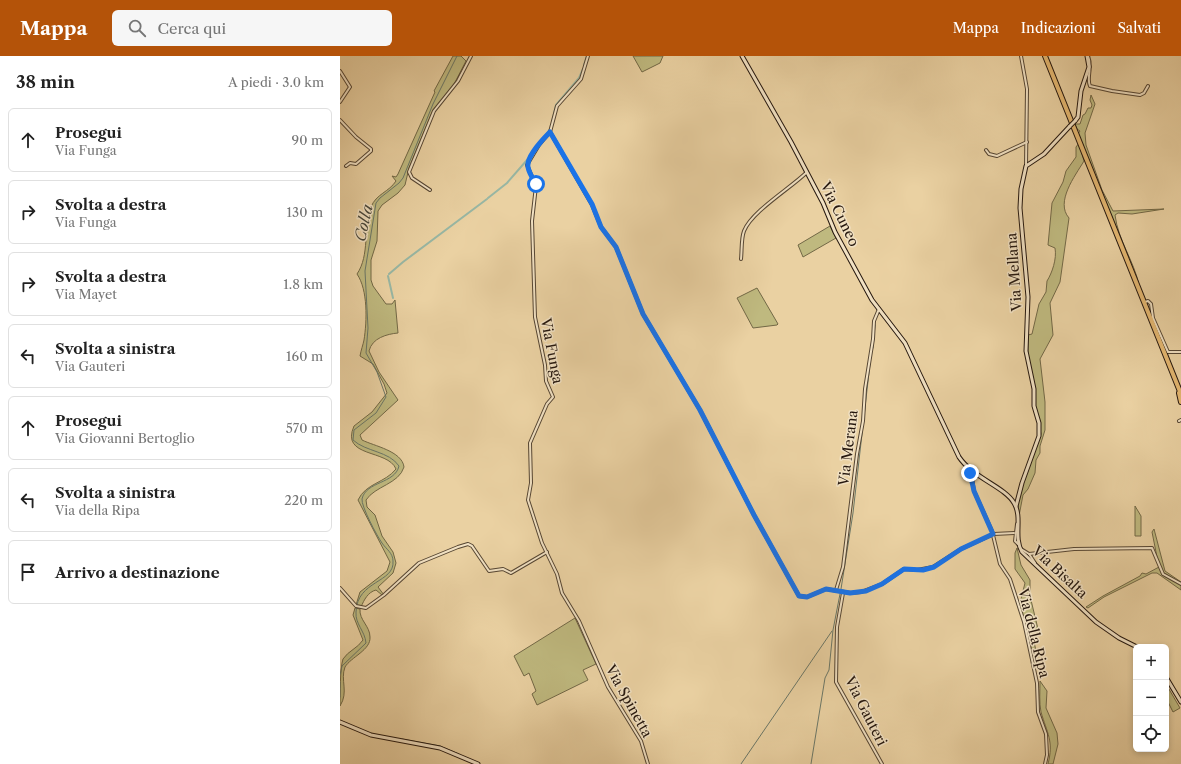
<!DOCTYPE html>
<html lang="it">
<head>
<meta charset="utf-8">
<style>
  body { margin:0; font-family:"Libre Caslon Text",serif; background:#f6f6f6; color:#222 }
  .controls { position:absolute; right:12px; bottom:12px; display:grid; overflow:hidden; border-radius:6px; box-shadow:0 2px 6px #0003 }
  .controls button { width:36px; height:36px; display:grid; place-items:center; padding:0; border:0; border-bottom:1px solid #e0e0e0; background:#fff; color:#222; font:20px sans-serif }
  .stop { position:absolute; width:12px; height:12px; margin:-9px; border:3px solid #1a73e8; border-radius:50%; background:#fff }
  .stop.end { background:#1a73e8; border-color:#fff; box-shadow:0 1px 4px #0008 }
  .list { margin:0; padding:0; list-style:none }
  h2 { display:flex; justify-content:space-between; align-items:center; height:52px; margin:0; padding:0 16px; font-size:17px }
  h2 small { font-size:13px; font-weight:400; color:#767676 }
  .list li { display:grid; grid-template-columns:26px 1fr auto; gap:12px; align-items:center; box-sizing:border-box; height:64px; margin:0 8px 8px; padding:0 8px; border:1px solid #e0e0e0; border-radius:6px }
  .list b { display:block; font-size:15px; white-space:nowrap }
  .list p { margin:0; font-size:13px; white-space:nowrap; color:#767676 }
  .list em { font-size:13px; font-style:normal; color:#767676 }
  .icon { flex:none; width:22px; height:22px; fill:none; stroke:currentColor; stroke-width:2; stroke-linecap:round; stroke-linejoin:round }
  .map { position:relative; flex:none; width:841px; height:708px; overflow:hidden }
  header { display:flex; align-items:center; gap:24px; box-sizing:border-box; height:56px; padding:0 20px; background:#b45309; color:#fff }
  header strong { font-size:19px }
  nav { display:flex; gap:22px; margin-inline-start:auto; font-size:14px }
  .search { width:280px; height:36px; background:#f6f6f6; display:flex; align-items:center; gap:10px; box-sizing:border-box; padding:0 14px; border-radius:6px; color:#767676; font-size:15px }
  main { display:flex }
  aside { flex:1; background:#fff }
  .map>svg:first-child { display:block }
  .green { fill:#bfb97f; stroke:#726846 }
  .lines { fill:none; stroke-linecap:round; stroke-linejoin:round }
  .stream { stroke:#6a7768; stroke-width:1 }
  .canal { stroke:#98b7a4; stroke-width:2 }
  .street-casing { stroke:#564633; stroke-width:4 }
  .secondary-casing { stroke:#25170e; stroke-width:5 }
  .primary-casing { stroke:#25170e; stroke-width:6 }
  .street { stroke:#f1e1c3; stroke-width:2 }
  .secondary { stroke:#f1e1c3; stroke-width:3 }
  .primary { stroke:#e5b871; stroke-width:4 }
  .secondary-bridge-casing { stroke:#25170e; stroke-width:5; stroke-linecap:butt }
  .secondary-bridge { stroke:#f1e1c3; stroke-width:3 }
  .route { stroke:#1a73e8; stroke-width:5 }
  .labels { text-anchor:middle; stroke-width:3; stroke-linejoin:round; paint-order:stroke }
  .street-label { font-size:14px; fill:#25170e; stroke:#f1e1c3 }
  .water-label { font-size:15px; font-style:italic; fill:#48473b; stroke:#f1e1c3 }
</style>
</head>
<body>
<header>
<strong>Mappa</strong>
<div class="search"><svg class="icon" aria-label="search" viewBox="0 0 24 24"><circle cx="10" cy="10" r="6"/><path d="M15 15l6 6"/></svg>Cerca qui</div>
<nav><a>Mappa</a><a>Indicazioni</a><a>Salvati</a></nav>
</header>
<main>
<aside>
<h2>38 min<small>A piedi · 3.0 km</small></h2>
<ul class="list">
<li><svg class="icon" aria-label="ahead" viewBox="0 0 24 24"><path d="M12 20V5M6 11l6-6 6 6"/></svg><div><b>Prosegui</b><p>Via Funga</p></div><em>90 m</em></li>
<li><svg class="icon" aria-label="right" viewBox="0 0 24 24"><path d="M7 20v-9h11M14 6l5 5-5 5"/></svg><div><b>Svolta a destra</b><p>Via Funga</p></div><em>130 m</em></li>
<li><svg class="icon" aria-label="right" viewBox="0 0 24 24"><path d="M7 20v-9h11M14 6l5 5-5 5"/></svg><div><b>Svolta a destra</b><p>Via Mayet</p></div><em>1.8 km</em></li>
<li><svg class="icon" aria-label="left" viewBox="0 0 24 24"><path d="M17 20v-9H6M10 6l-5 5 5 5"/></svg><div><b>Svolta a sinistra</b><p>Via Gauteri</p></div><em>160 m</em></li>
<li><svg class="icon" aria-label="ahead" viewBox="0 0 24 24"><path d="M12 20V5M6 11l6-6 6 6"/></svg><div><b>Prosegui</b><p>Via Giovanni Bertoglio</p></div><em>570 m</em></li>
<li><svg class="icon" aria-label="left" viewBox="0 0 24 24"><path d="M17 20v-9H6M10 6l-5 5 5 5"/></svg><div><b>Svolta a sinistra</b><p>Via della Ripa</p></div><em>220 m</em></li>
<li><svg class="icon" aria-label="arrive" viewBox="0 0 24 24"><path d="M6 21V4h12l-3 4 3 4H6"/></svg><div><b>Arrivo a destinazione</b></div></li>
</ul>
</aside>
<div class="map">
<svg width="841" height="708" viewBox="0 0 841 708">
  <rect width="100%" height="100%" fill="#ead1a2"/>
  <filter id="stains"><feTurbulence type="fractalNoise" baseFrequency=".005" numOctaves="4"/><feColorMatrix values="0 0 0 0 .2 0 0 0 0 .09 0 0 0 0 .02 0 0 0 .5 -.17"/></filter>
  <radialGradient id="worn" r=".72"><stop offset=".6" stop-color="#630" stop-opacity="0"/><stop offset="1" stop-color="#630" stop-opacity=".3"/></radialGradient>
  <g class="green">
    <path d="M113,0h8l5,5 -14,27 -19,22 -24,58 -4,17 -7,8 -16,12 -4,6 -1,30 -6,19v20l2,6 13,18h6l3,-4 3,33c-11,1 -26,5 -29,18l10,21 19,28 -38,35 2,5c12,6 40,11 42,27 -5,17 -29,19 -38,33l1,7 8,8 7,21 11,16 3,11 -3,10 -15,14 6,8h-2l-6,-5c-8,2 -12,10 -15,17l-5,-2 4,-13 27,-21 3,-9 -32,-62c8,-17 27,-17 38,-31 -8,-20 -56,-11 -42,-43l18,-14 15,-19 -3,-9 -11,-20 -13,-8c1,-6 3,-11 4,-16 3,-19 4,-50 -7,-66 13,-19 6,-46 14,-67 5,-13 18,-15 25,-26l-4,-5 4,1 2,-3 37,-82 -1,-1z"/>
    <path d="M293,0h30l-3,7 -18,9z"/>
    <path d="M751,39l4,9 -10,29 1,12 16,45 11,21 51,-2 -32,5 -14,-1 -3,2c3,25 19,46 24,70l-61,-151 2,-3 -3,-2 -2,-5h5l3,-9 2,-1 3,-6h3l1,-3 -2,-5z"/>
    <path d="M739,87l5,18c-9,15 -29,41 -15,57l-9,64 -10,21 3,32 -13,24 5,43v28l-5,16v7l-4,7 -1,13 -7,16 -5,6 -4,21 -1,-14 3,-12 20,-56 -6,-28v-18l-7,-28v-25l4,-1 7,-30 7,-12 1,-11c5,-8 10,-22 8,-33l-7,-3 4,-42 11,-21 3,-11 10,-14v-10z"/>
    <path d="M490,170l6,12 -33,19 -5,-12z"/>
    <path d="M417,232l21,36 -1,1 -24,3 -16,-30z"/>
    <path d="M795,450l6,10v20h-6z"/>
    <path d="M814,473l11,42 16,11v8l-24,-17h-5l-48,24 -16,11 -2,-1 17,-11 37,-20 2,-3 4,1 13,-7 -7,-35z"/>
    <path d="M677,492l4,17 9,15v16l8,33v4l-5,4 3,14h-4l-11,-41v-11l4,-16 -10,-14v-16z"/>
    <path d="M15,552l5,1c-1,11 10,17 10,28 1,13 -19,20 -25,30 -5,13 4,25 -5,39 0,-11 0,-38 3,-47 5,-8 15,-11 20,-19l-10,-25z"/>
    <path d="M235,562l21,46 -13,6 5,10 -51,25 -5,-11 4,-3 -7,-18 -5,3 -10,-20z"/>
    <path d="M700,625l7,10 -1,17 11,25 1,11 -5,20h-5c6,-23 -1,-31 -7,-52 -2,-9 -1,-21 -1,-31z"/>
    <path d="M826,628l14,24 -7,4 -7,-14z"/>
  </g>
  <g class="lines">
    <g class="stream">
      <path d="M533,292l2,-23"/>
      <path d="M501,533l12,-76 18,-158"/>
      <path d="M0,619l2,-9 24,-23c-1,-12 -11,-19 -10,-31 1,-32 39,-29 37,-51 0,-8 -7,-12 -11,-18 -5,-7 -21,-37 -20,-44 4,-18 33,-15 37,-33 -10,-15 -33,-14 -46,-26l1,-10 22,-17 10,-16 -9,-25 -11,-19 2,-25 -3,-57 11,-68 4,-5 19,-15 4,-5 30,-74 24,-48"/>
      <path d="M0,626v15"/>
      <path d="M62,683l38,7 19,8"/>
      <path d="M122,700l10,4"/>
      <path d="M401,708l91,-133"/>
      <path d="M471,708l14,-86 4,-8 4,-40 7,-36"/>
    </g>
    <g class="canal">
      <path d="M244,9l3,-9"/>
      <path d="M212,66l4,-17 23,-27 4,-9"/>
      <path d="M148,142l19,-15 20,-23 23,-31"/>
      <path d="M49,218l14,-12 84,-63"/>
      <path d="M48,220l5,22"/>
    </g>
    <g class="street-casing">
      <g id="street">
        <path d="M248,0l-7,23 -24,27 -7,26 -11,13 -12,20 9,21 -4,35 3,96 10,48 1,16 7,16 -6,7 -17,39 1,40 -3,17 14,43 15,31 5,19 17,28 29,66 33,54 7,23"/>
        <path d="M681,0l6,33 -1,77"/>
        <path d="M748,0c5,11 -2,22 2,30l22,5 28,4 4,-2 4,-7"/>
        <path d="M0,15l10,16 -10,15"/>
        <path d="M0,64l16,17 15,12v2l-15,13 -6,-1 -4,3"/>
        <path d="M210,76l42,73 9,22 15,20 27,67 57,96 54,105 45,81 8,1 19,-8 25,4 10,-1 21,-8 22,-15 13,1 16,-3 28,-18 33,-15 20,-1"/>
        <path d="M646,94l3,4 8,2 30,-14"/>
        <path d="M90,134l-18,-12 -3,-6 25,-61 24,-30 13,-25"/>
        <path d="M401,203c1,-9 0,-20 3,-28 8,-20 47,-43 63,-59"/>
        <path d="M805,246l3,-1 3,3 2,14 15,34h13"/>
        <path d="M839,365l2,-1"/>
        <path d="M631,415l3,20 18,40 8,33 10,15 14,43 13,61 1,29 8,22 1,21 -2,9"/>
        <path d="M677,468l-2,17 3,3"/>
        <path d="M681,493l8,5 45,-5 78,-1 11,26 18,10"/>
        <path d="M689,498l6,9"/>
        <path d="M0,532l16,18 10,2 18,-13 35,-32 39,-16 10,-3 4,2 17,25 14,-2 8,4 36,-21"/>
        <path d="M496,534l7,-23 14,-113 6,-33 2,-32 8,-50 1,-18 5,-12"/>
        <path d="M503,537l-6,34 -1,55 46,82"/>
      </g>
    </g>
    <g class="secondary-casing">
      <g id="secondary">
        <path d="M402,0l49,86 32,61 12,29 37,68 33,43 54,114c14,21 46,30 55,46 9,15 -1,33 8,49l74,70 23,16 18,9"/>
        <path d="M735,65l3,-4 3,-26 8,-24 -2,-11"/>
        <path d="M676,450l6,-23 17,-47v-13l-5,-17v-17l-8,-38 2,-54 -8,-89 1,-19 5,-23 18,-12 26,-28"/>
        <path d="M826,621l15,25"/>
        <path d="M0,666l31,13 69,13 38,16"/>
      </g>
    </g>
    <g class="primary-casing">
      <g id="primary">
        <path d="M705,0l136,338"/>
        <path d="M839,337l2,9"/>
      </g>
    </g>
    <use href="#street" class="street"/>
    <use href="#secondary" class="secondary"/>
    <use href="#primary" class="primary"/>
    <g class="secondary-bridge-casing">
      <path id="secondary-bridge" d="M730,70l5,-5"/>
    </g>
    <use href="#secondary-bridge" class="secondary-bridge"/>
  </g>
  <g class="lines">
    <path class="route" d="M196,128c-3,-5 -7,-11 -8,-17 -2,-10 16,-29 22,-35l42,72 9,23 15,20 27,67 57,96 54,105 45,81 8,1 19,-8 24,4 16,-2 16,-7 22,-15 19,1 11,-3 27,-18 32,-15 -19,-43 -4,-18"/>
  </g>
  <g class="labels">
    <g class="street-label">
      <text transform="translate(500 158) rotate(64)" y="5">Via Cuneo</text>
      <text transform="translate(674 216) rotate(-94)" y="5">Via Mellana</text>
      <text transform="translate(212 295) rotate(79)" y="5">Via Funga</text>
      <text transform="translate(508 392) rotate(-83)" y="5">Via Merana</text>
      <text transform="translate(720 516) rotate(43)" y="5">Via Bisalta</text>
      <text transform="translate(694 577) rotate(76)" y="5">Via della Ripa</text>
      <text transform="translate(289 645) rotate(61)" y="5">Via Spinetta</text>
      <text transform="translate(526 655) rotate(63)" y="5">Via Gauteri</text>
    </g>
    <g class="water-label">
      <text transform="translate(24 167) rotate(-78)" y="5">Colla</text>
    </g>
  </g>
  <rect width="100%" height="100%" filter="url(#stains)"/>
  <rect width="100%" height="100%" fill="url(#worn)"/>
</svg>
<div class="controls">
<button>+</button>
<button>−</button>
<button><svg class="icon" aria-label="locate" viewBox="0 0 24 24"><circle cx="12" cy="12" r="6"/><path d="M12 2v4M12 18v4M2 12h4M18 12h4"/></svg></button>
</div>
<div class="stop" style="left:196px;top:128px"></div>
<div class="stop end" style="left:630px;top:417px"></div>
</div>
</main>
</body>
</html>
